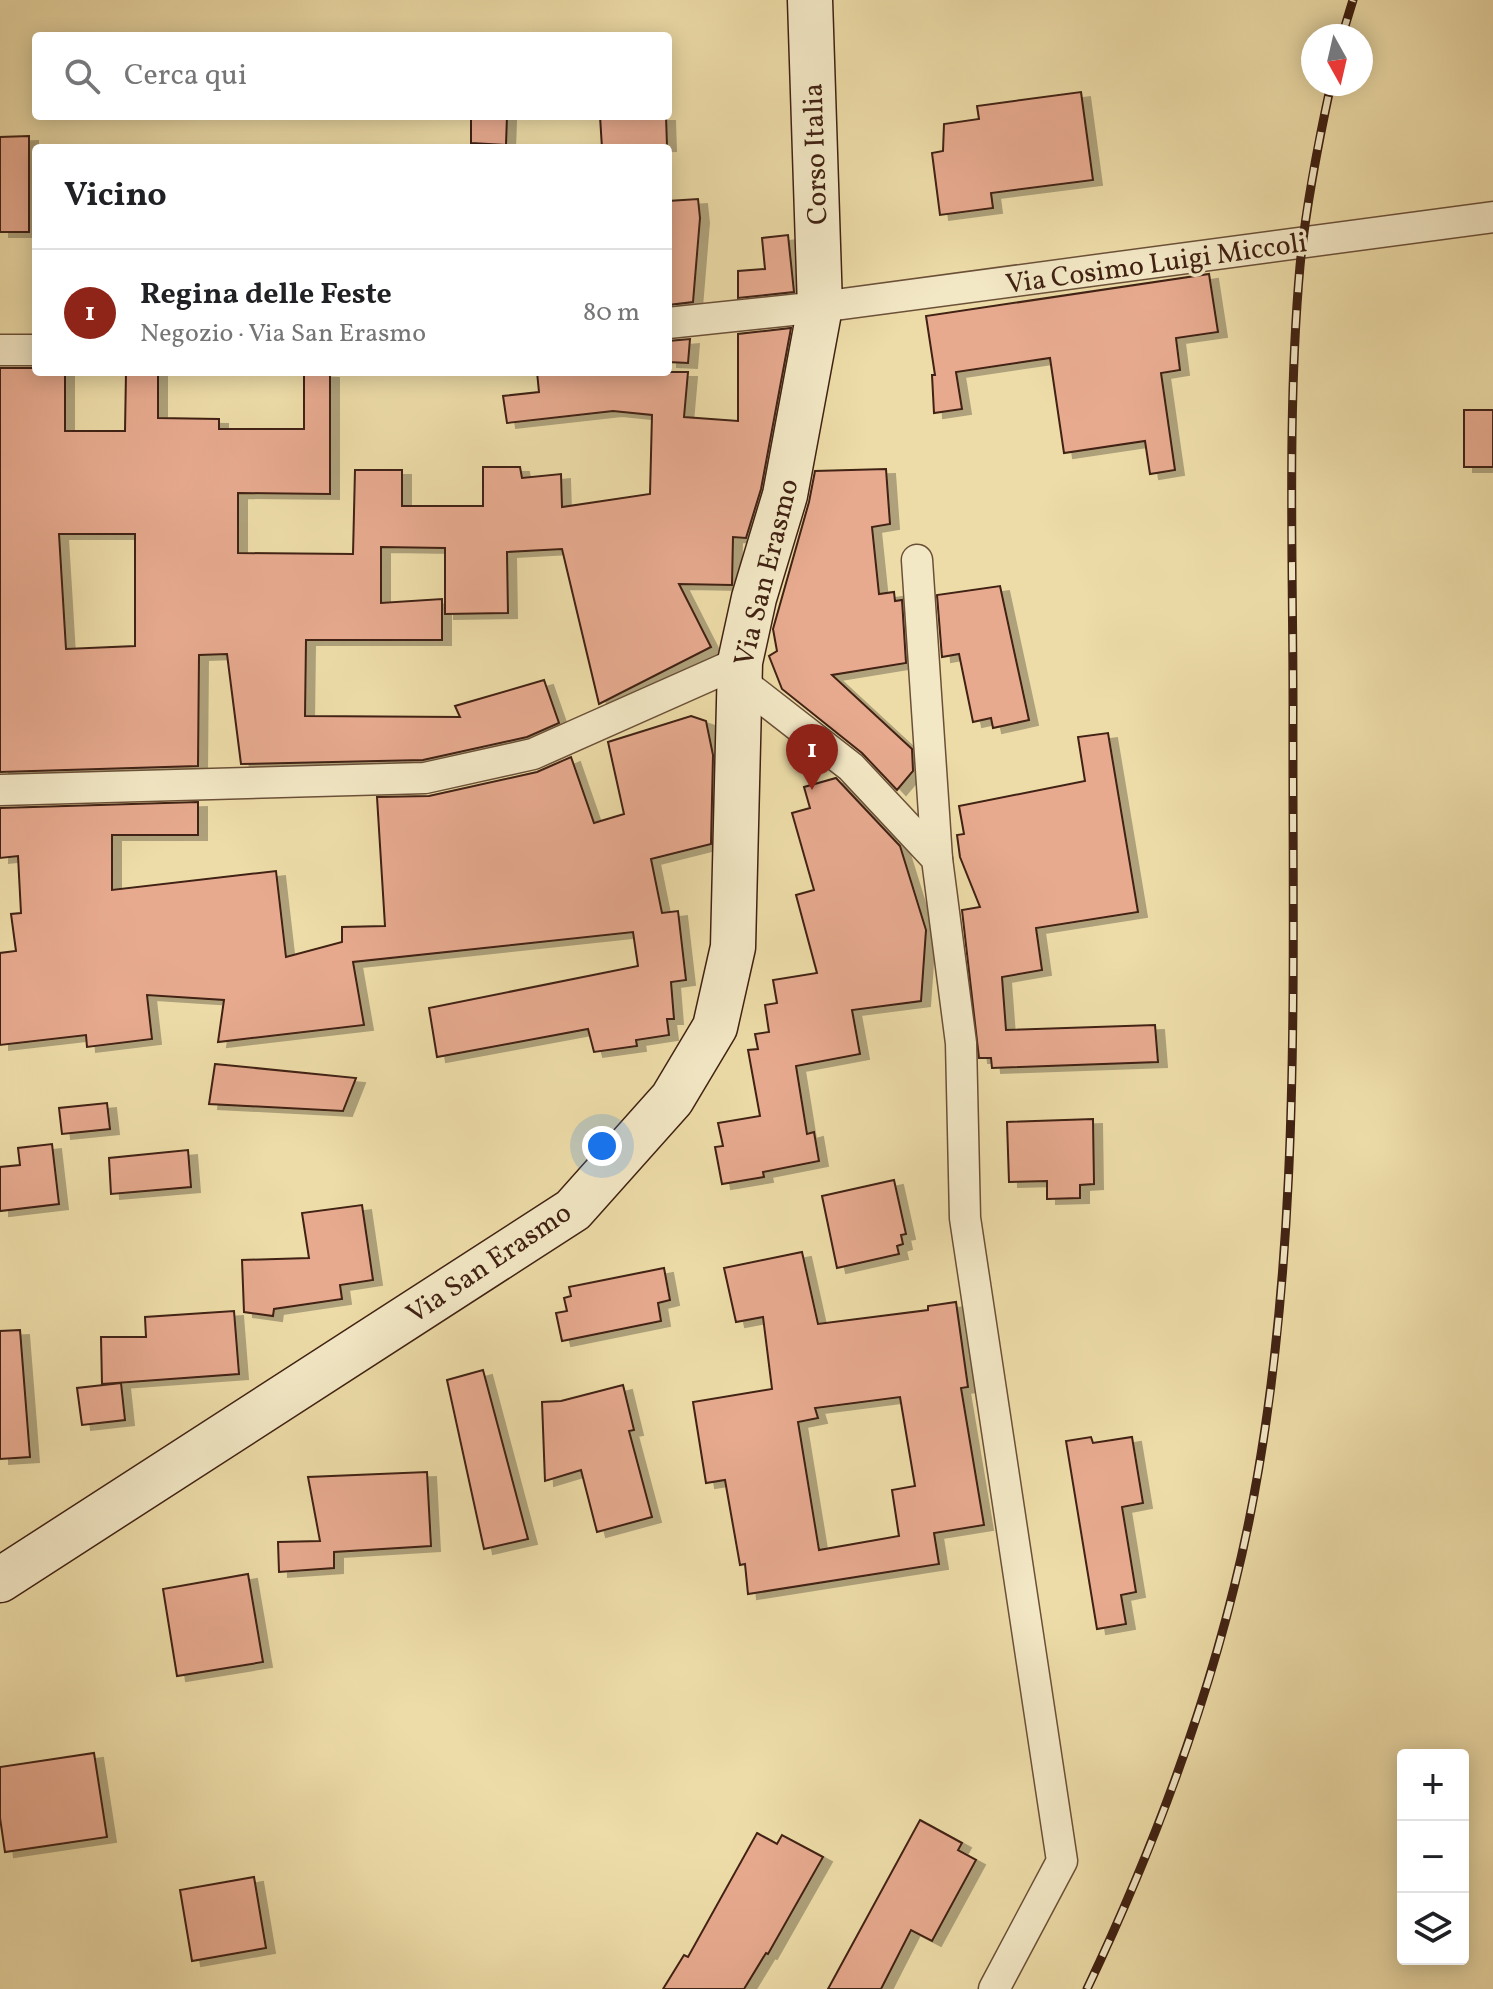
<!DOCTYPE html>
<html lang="it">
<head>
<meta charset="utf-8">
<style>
  body { margin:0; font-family:Vollkorn,serif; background:#f2f2f2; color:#202124 }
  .controls { position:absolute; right:24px; bottom:24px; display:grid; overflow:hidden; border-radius:8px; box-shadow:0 4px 20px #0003 }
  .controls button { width:72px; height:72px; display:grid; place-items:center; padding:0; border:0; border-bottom:2px solid #e0e0e0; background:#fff; color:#202124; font:40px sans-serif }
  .compass { position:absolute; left:1301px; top:24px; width:72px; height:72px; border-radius:50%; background:#fff; box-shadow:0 4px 20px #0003; rotate:172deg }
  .you { position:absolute; left:602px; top:1146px; width:28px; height:28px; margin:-20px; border:6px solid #fff; border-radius:50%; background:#1a73e8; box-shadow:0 0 0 12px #1a73e833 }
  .badge { display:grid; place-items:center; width:52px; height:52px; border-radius:50%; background:#8f2418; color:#fff; font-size:26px; font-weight:700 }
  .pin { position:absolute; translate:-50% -66px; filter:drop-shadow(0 2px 4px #0008) }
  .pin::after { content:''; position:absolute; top:42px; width:28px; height:24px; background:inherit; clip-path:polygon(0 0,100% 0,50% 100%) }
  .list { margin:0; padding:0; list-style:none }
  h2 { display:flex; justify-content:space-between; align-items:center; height:104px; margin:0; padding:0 32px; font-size:34px }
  h2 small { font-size:26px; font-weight:400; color:#757577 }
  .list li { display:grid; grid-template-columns:52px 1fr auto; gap:24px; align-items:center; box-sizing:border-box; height:128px; padding:0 32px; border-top:2px solid #e0e0e0 }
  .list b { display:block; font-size:30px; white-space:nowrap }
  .list p { margin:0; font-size:26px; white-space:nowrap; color:#757577 }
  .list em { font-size:26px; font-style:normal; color:#757577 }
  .icon { flex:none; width:44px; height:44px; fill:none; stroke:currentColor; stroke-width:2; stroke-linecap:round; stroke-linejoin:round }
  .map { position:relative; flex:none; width:1493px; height:1989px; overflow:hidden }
  .search { position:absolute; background:#fff; box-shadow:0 4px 20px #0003; left:32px; top:32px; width:640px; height:88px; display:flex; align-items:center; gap:20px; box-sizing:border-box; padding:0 28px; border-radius:8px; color:#757577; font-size:30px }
  .panel { position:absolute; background:#fff; box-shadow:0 4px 20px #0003; left:32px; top:144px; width:640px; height:232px; border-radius:8px }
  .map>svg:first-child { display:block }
  .building { fill:#e7aa8f; stroke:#402112; stroke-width:2; fill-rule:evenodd; filter:url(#shadow) }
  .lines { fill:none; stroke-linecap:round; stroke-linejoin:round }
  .minor-casing { stroke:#6b5038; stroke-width:33 }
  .secondary-casing { stroke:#402112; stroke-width:47 }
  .minor { stroke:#f3e8c6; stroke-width:30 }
  .secondary { stroke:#f3e8c6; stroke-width:44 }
  .rail-casing { stroke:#402112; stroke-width:9 }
  .rail { stroke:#f3e8c6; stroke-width:6; stroke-dasharray:18; stroke-linecap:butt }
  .labels { text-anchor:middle; stroke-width:7; stroke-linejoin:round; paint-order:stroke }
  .street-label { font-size:28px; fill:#402112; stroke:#f3e8c6 }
</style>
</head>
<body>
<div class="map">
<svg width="1493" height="1989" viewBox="0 0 1493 1989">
  <defs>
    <filter id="shadow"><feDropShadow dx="9" dy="5" stdDeviation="0" flood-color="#0004"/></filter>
  </defs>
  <rect width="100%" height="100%" fill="#eddca8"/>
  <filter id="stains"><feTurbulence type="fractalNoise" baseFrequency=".0025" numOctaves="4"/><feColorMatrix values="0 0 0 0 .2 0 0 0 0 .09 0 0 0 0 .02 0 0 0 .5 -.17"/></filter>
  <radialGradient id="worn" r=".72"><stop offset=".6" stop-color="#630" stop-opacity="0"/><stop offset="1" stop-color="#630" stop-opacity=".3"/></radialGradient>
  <g class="building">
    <path d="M1081,92l12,88 -102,13 2,15 -53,7 -8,-62 11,-2 1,-27 35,-5 -2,-13z"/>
    <path d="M471,116h36l-1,29 -35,-2z"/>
    <path d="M600,116h66l1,30 -65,2z"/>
    <path d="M29,136v96h-29v-95z"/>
    <path d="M698,199l2,19 -7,84 -25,3v-104z"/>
    <path d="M788,235l6,57 -56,6v-27l27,-2 -3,-31z"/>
    <path d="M1209,274l9,58 -42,6 4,32 -19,3 14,97 -25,4 -5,-33 -81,12 -14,-95 -94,14 6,37 -28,4 -2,-38h3l-9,-59z"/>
    <path d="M791,328l-30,161 -15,49 -13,-1 -1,48 -53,-1 32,63 -112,57 -37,-155 -55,3 1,61 -63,1v-66l-64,-1v56l61,-4v41h-136l-1,76 155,1 -5,-11 89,-26 15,43 -32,14 -104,23 -182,4 -14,-110 -28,1 -1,111 -198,6v-404h36v4h29v59h60l1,-59h32v46l61,1v10h85v-57l26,1v121l-92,-1v60l115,1 2,-84h47v36h81v-39h37l2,11 39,-4 1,33 88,-13 2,-79 -39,-4 -106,12 -4,-27 36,-4 -2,-20h151l-4,45 54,4v-87zM59,534h76v112l-69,3z"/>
    <path d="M690,339l-2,24 -20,-1v-21z"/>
    <rect x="1464" y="410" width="29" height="57"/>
    <path d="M886,469l4,55 -18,3 7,67 15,-2 1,9 7,-1 4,63 -74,12 80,74 1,22 -16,19 -35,-37 -80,-64 -13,-33 8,-5 -4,-22 36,-127 6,-31z"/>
    <path d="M1000,586l29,134 -36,8 -2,-10 -18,4 -14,-68 -17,3 -5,-62z"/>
    <path d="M691,716l15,5 7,34 -2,89 -60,15 11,54 16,-2 8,69 -15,2 3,37h-7l2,16 -33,5 1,6 -43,6 -6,-23 -151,28 -8,-49 209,-42 -5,-34 -280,30 11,63 -146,17 6,-42 -77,-5 5,44 -65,8 -1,-12 -86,10v-92l16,-2 -5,-37 10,-1 -3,-57 -18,2v-50l198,-6v33h-86v55l164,-19 10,86 56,-15v-15l43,-1 -8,-129 52,-1 108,-24 34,-15 23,66 30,-9 -16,-72z"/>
    <path d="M1108,733l30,179 -102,16 6,42 -40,7 4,53 149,-5 3,37 -166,6 -1,-10h-12l-17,-148 18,-3 -20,-50 -3,-22 7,-1 -5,-28 126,-25 -7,-44z"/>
    <path d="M836,778l64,68 26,84 -5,71 -69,9 8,44 -64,12 11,68 7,-2 5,29 -56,11 1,5 -42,7 -7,-37 8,-1 -5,-23 42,-7 -12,-66 10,-1 -3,-15 14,-2 -4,-27 12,-2 -4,-23 44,-7 -21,-78 18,-5 -22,-77 18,-5 -6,-21z"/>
    <path d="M215,1064l141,14 -13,33 -134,-7z"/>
    <path d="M107,1103l3,26 -48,5 -3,-26z"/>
    <path d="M1093,1119l1,65 -14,1v13l-33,1v-18l-38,1 -2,-60z"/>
    <path d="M52,1144l7,60 -59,7v-44l20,-2 -2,-17z"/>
    <path d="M188,1150l3,37 -80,7 -2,-36z"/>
    <path d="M894,1180l12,54 -5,1 2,9 -6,2 2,8 -62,14 -15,-72z"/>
    <path d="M362,1205l11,75 -33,5 2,14 -68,10 -1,7 -29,-4 -2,-52 67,-2 -7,-45z"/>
    <path d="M802,1252l16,72 110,-14v-4l28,-4 12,85 -7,1 23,137 -50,8 5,31 -191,30 -3,-30 -5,1 -15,-85 -19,3 -13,-81 79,-13 -9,-72 -27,5 -12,-54zM900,1397l15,89 -23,4 7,46 -80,14 -21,-128 20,-4 -3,-10z"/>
    <path d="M664,1268l6,32 -12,3 3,18 -99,20 -6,-28 11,-2 -3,-13 7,-2 -2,-9z"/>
    <path d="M234,1311l5,63 -137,10 -1,-47h45l-1,-20z"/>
    <path d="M20,1330l10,127 -30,2v-128z"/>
    <path d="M483,1370l45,169 -44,10 -37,-169z"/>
    <path d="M121,1383l4,37 -43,5 -5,-37z"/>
    <path d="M623,1385l11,45 -5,1 23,86 -55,15 -16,-62 -36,11 -3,-79 19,-1z"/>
    <path d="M1091,1437l2,6 39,-6 11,66 -21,4 14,85 -15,3 5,29 -29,5 -31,-188z"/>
    <path d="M427,1472l4,74 -97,6v16l-55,4 -1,-30 42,-1 -12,-64z"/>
    <path d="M248,1574l15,88 -86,14 -14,-87z"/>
    <path d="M94,1753l13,84 -102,15 -5,-34v-51z"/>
    <path d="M920,1820l42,23 -4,7 18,10 -44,81 -21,-11 -30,59h-53z"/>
    <path d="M757,1833l20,11 5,-9 41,22 -55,97 -2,-1 -22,36h-81l21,-34 4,2z"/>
    <path d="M254,1877l12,71 -74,13 -12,-71z"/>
  </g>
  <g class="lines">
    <g class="minor-casing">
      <g id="minor">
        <path d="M668,323l152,-16 673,-90"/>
        <path d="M0,350h36"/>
        <path d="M917,560l20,299"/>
        <path d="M739,680l112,87 86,92 24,184 4,175 97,643 -68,128"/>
        <path d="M0,790l425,-12 108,-24 207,-92"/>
      </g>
    </g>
    <g class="secondary-casing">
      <path id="secondary" d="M0,1580l573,-370 99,-111 43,-72 18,-80 7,-285 14,-64 31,-103 35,-188 -10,-307"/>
    </g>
    <use href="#minor" class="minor"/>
    <use href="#secondary" class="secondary"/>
    <g class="rail-casing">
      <g id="rail">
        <path d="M1342,36l11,-36"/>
        <path d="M1087,1989c71,-150 129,-305 162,-468 54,-268 43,-545 44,-816 0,-146 -6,-293 7,-439 6,-61 18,-122 31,-182"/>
      </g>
    </g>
    <use href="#rail" class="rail"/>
  </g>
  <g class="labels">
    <g class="street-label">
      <text transform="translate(814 154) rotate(-92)" y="10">Corso Italia</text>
      <text transform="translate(1156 262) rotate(-8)" y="10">Via Cosimo Luigi Miccoli</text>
      <text transform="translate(765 572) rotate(-76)" y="10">Via San Erasmo</text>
      <text transform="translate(488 1262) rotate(-34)" y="10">Via San Erasmo</text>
    </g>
  </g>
  <rect width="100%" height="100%" filter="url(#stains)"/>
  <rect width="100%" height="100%" fill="url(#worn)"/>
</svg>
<div class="controls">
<button>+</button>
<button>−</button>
<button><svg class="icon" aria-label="layers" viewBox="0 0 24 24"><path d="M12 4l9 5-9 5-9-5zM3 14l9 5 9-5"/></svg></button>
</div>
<svg class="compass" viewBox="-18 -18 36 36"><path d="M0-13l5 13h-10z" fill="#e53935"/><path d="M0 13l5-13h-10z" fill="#757577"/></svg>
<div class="you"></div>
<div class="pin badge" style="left:812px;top:790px">1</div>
<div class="search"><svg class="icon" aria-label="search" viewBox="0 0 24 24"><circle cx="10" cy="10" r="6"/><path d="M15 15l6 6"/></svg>Cerca qui</div>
<section class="panel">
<h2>Vicino<small></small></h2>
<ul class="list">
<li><span class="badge">1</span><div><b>Regina delle Feste</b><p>Negozio · Via San Erasmo</p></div><em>80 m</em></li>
</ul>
</section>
</div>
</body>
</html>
